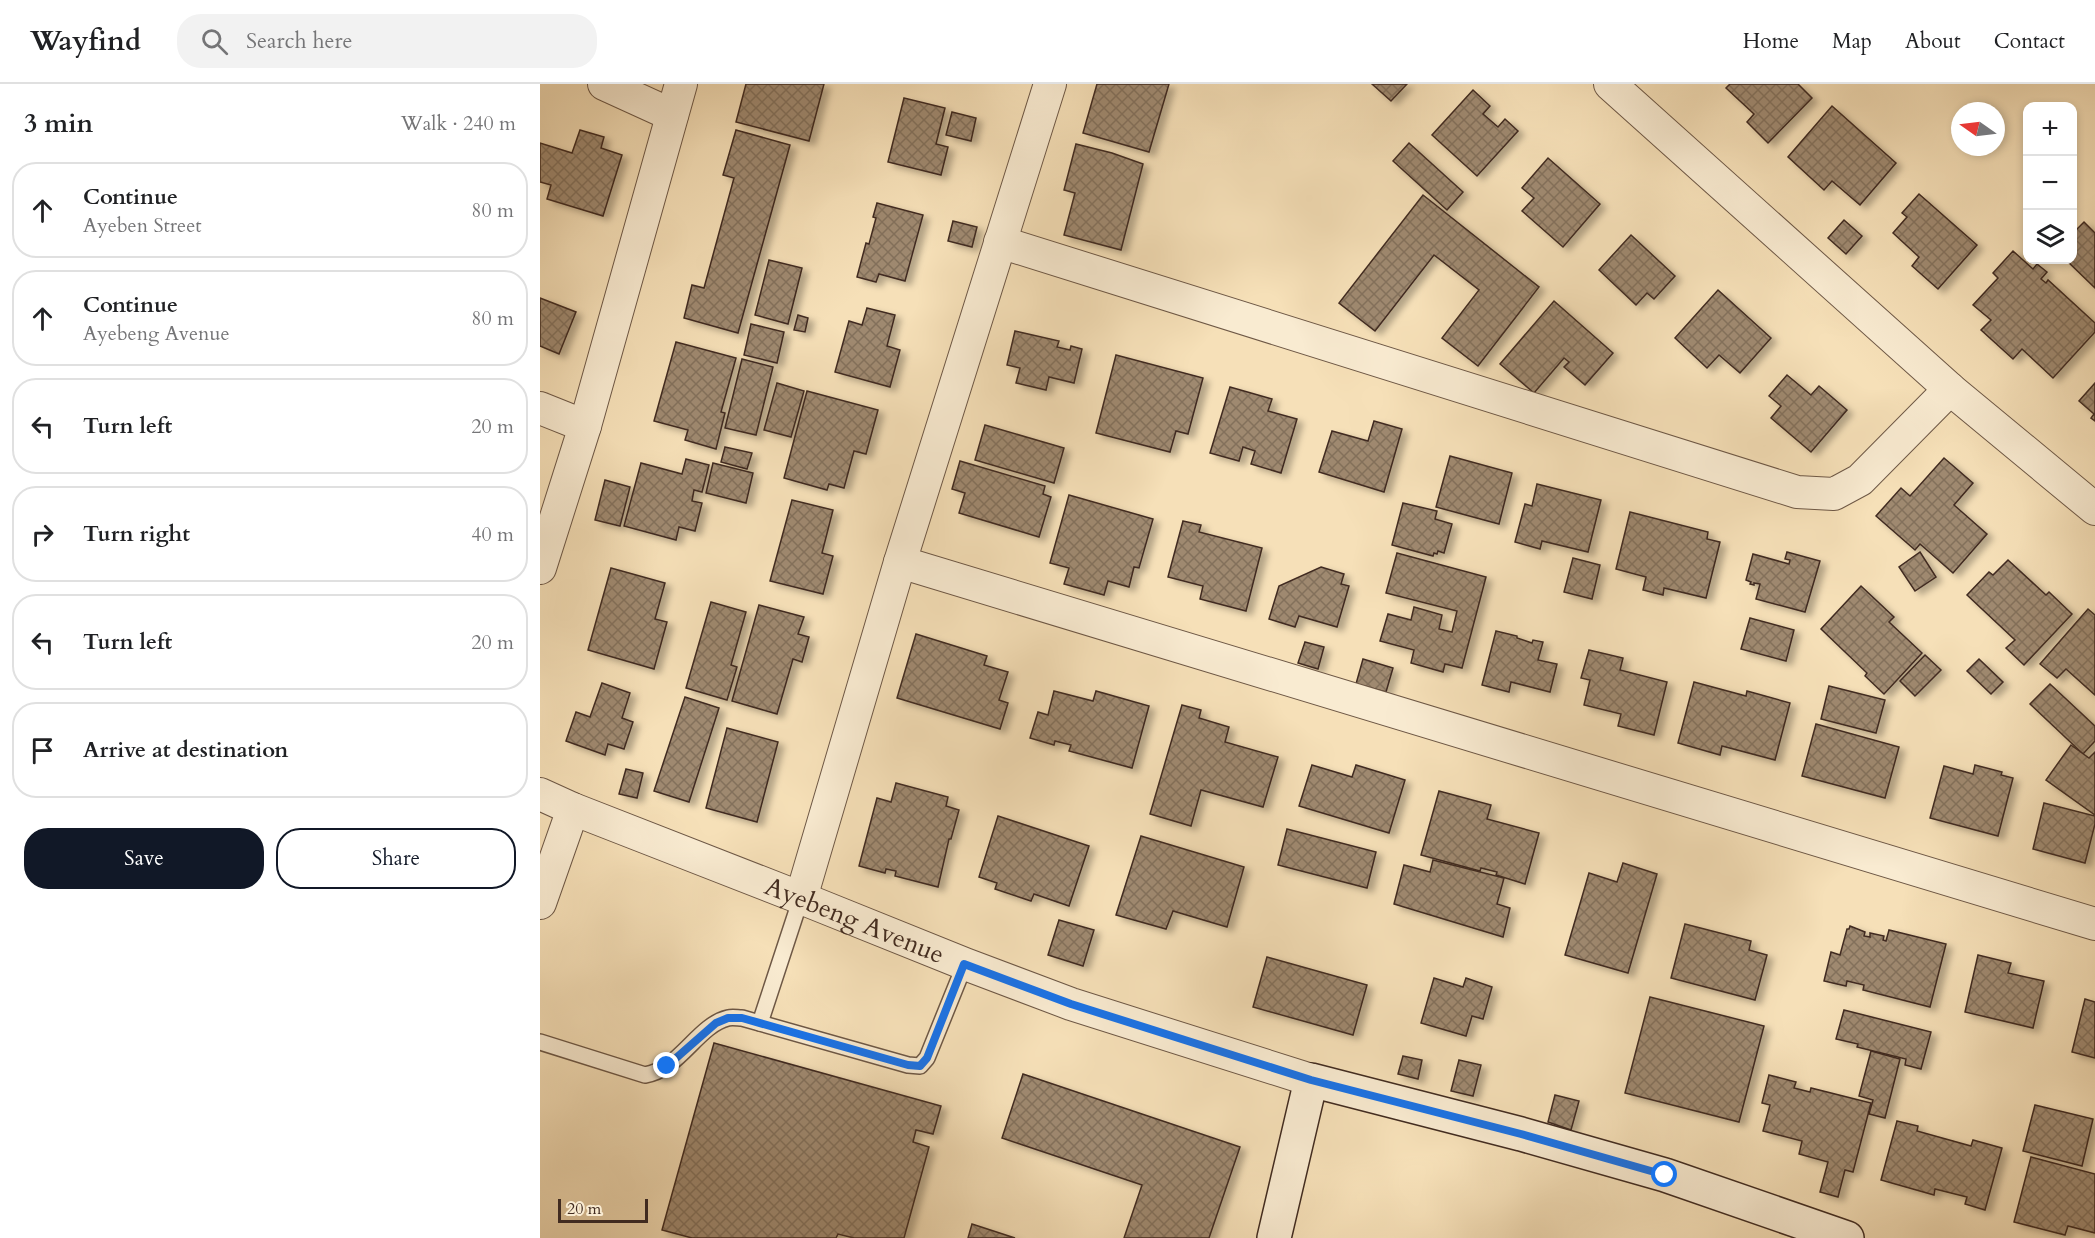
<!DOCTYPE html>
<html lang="en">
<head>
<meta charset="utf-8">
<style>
  body { margin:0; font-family:Cardo,serif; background:#f2f2f2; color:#202124 }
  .controls { position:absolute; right:18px; top:18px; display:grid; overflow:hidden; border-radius:12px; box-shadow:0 3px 9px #0003 }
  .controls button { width:54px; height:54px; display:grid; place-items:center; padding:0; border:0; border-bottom:2px solid #e0e0e0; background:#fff; color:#202124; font:30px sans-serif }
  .compass { position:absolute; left:1411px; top:18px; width:54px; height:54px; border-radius:50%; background:#fff; box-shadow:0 3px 9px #0003; rotate:284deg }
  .scale { position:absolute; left:18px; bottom:15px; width:90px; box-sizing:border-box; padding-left:6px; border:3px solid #412b20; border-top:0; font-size:16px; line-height:21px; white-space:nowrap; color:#412b20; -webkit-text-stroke:4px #f9ebd1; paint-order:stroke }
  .stop { position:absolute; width:18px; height:18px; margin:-14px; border:4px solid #1a73e8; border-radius:50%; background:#fff }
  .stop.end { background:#1a73e8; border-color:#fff; box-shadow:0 2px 6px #0008 }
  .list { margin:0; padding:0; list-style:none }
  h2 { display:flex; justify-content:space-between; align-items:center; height:78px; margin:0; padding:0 24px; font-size:26px }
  h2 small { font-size:20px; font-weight:400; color:#757577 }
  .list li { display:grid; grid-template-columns:39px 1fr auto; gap:18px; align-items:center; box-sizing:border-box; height:96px; margin:0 12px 12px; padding:0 12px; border:2px solid #e0e0e0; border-radius:24px }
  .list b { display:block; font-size:22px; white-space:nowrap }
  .list p { margin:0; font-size:20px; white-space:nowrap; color:#757577 }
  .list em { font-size:20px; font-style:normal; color:#757577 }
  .actions { display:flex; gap:12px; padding:18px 24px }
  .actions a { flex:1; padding:14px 0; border:2px solid #111827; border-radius:24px; text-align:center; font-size:21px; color:#111827 }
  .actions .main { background:#111827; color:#fff }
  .icon { flex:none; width:33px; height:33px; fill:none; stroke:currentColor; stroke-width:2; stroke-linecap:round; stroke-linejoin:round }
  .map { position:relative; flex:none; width:1555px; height:1154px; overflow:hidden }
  header { display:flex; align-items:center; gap:36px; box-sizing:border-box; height:84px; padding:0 30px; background:#fff; border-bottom:2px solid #e0e0e0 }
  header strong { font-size:28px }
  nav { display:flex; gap:33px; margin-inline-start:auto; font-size:21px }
  .search { width:420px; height:54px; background:#f2f2f2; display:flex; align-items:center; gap:15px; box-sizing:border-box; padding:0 21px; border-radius:24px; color:#757577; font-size:22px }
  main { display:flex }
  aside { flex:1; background:#fff }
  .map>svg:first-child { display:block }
  .building { fill:url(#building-cross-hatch); stroke:#412b20; stroke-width:1.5; filter:url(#shadow) }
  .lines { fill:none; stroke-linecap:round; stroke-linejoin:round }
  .lane-casing { stroke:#6e5846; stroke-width:18 }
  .street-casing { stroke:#6e5846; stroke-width:34 }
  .secondary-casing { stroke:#412b20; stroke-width:36 }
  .lane { stroke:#f9ebd1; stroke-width:15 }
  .street { stroke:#f9ebd1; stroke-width:32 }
  .secondary { stroke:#f9ebd1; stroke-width:33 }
  .route { stroke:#1a73e8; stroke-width:8 }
  .labels { text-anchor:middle; stroke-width:4.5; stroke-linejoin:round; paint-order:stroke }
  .street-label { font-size:26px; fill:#412b20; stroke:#f9ebd1 }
</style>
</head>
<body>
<header>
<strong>Wayfind</strong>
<div class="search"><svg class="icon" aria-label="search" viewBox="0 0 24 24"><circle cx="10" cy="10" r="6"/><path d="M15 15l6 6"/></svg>Search here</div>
<nav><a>Home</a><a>Map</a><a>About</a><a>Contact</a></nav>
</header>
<main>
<aside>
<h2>3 min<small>Walk · 240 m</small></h2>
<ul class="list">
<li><svg class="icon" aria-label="ahead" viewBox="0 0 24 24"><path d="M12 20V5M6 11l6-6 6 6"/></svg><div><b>Continue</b><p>Ayeben Street</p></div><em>80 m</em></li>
<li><svg class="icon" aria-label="ahead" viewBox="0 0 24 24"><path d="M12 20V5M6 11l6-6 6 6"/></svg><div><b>Continue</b><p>Ayebeng Avenue</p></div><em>80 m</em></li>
<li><svg class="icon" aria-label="left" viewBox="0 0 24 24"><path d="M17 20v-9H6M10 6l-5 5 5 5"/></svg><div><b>Turn left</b></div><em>20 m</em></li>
<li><svg class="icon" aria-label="right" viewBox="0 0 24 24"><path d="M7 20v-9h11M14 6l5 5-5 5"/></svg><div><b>Turn right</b></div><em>40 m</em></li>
<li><svg class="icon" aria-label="left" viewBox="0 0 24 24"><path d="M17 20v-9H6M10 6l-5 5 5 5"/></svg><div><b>Turn left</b></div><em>20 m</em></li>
<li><svg class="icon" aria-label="arrive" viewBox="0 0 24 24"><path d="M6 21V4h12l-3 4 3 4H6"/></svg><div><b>Arrive at destination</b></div></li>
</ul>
<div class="actions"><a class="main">Save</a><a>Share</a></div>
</aside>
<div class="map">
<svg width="1555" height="1154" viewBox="0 0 1555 1154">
  <defs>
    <pattern id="building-cross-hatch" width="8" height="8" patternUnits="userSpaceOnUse" patternTransform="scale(1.5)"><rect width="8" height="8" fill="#9f896f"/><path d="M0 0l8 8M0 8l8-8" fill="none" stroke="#83705b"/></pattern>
    <filter id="shadow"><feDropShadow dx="6" dy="4" stdDeviation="3" flood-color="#0004"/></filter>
  </defs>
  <rect width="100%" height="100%" fill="#f6e0b8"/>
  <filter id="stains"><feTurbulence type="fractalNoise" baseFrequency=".00333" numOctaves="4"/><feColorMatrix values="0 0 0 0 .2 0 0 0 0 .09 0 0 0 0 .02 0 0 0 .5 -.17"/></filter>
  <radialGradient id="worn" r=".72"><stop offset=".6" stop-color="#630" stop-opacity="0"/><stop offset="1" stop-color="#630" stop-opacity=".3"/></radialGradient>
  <g class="building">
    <path d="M206,0h78l-15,57 -73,-19z"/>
    <path d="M557,0h72l-20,68 -66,-19z"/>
    <path d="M832,0h35l-16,17z"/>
    <path d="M1190,0h68l14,14 -44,45 -21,-21 7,-8 -28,-26z"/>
    <path d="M933,6l17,16 -7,8 15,13 7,-8 13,12 -41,45 -45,-41z"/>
    <path d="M364,14l41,10 -9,36 12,3 -7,28 -53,-13z"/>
    <path d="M1292,22l64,57 -36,42 -28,-24 -8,9 -36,-33z"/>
    <path d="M412,28l24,6 -5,23 -25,-6z"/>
    <path d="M40,46l24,7 -3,11 21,7 -19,61 -56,-17 4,-14 -11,-3v-39l32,10z"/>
    <path d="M196,46l54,15 -52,188 -54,-15 8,-33 12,3 30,-110 -11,-3z"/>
    <path d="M869,59l54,49 -16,18 -54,-49z"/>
    <path d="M536,60l36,9 31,11 -22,86 -57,-15 11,-42 -11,-3z"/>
    <path d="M1008,74l52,46 -37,43 -41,-36 12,-13 -12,-10z"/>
    <path d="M1379,110l58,51 -39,44 -26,-23 7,-9 -26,-24 14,-16 -5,-4z"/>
    <path d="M883,111l116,92 -61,79 -36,-28 37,-48 -45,-35 -59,76 -36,-28z"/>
    <path d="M337,119l46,12 -18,66 -26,-7 -3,8 -19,-5 9,-34 3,1 7,-26 -3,-1z"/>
    <path d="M1304,136l18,16 -16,18 -18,-16z"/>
    <path d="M413,137l24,6 -5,20 -24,-6z"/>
    <path d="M1544,138l11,11v55l-29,-28h6v-26z"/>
    <path d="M1091,151l44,41 -21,23 -7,-6 -11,12 -37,-35z"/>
    <path d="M1473,167l20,18 4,-5 10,8 -6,7 5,4 2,-3 47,43v9l-42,46 -31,-29 -9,10 -32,-29 10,-10 -18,-15 25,-27 -5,-5z"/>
    <path d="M229,176l33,8 -14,56 -33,-9z"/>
    <path d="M1178,206l53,48 -31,35 -21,-18 -12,13 -32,-30z"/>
    <path d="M0,214l36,14 -17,42 -19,-8z"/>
    <path d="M1014,217l59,52 -28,32 -21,-18 5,-5 -5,-4 -30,35 -34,-29z"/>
    <path d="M327,224l28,7 -8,31 13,4 -10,37 -55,-15 14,-51 13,4z"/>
    <path d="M258,231l10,3 -3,14 -11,-2z"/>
    <path d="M211,240l33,8 -7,31 -33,-8z"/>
    <path d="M475,247l44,10 -2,6 13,3 1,-4 11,3 -8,34 -25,-6 -3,13 -30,-7 4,-15 -13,-3z"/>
    <path d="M136,258l60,16 -15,54 4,1 -9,36 -31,-9 3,-10 -34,-9z"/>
    <path d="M576,271l87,23 -15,56 -12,-3 -6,21 -74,-19z"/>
    <path d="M202,275l31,8 -17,68 -31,-7z"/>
    <path d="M1247,291l24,20 8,-9 28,24 -36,42 -40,-34 10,-12 -12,-10z"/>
    <path d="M237,299l27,8 -13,46 -27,-7z"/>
    <path d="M1555,299v38l-4,-3 3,-4 -15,-13z"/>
    <path d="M690,303l42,12 -4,12 29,8 -16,54 -30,-9 4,-13 -12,-4 -4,14 -29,-8z"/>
    <path d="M267,307l71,19 -12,44 -12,-3 -10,37 -15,-4 -2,6 -43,-12z"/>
    <path d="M834,337l28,8 -18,63 -65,-20 13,-41 36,10z"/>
    <path d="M445,341l79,23 -10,35 -79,-23z"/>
    <path d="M185,363l27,6 -5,16 -26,-7z"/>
    <path d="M910,372l62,17 -13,51 -63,-17z"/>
    <path d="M1404,374l29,25 -19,22 33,29 -34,39 -33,-29 -5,6 -39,-34 25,-28 9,8z"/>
    <path d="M146,375l23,6 -7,27 -8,-2 -2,11 10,2 -7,28 -16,-4 -3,13 -52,-14 17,-63 41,11z"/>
    <path d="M420,377l85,25 -2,8 8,3 -12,40 -80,-24 6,-20 -13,-4z"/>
    <path d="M173,379l40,10 -7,30 -40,-10z"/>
    <path d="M65,396l25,7 -10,39 -25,-6z"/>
    <path d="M997,400l64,16 -13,52 -46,-11 -2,8 -25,-7 10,-38 7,2z"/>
    <path d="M529,411l84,24 -14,49 -5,-1 -5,20 -21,-6 -4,14 -40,-11 5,-16 -19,-5z"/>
    <path d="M252,416l41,10 -11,43 11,3 -10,38 -53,-13z"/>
    <path d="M863,419l34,8 -2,8 17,5 -8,29 -6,-2 -1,3 -3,-1 -1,3 -41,-11z"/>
    <path d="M1090,428l78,20 -1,7 13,3 -14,56 -42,-10 -1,7 -20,-5 3,-13 -30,-8z"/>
    <path d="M643,437l18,4 -2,7 63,16 -16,63 -46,-12 3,-13 -35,-9z"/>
    <path d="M1247,468l33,9 -15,51 -49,-13 4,-15 -6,-1v2l-4,-1 1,-2 -5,-2 7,-26 36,10 1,-4 -5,-1z"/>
    <path d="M1380,468l16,25 -21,14 -16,-24z"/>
    <path d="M857,469l89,24 -24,91 -17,-4 -2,8 -32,-9 3,-13 -34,-9 8,-27 23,6 3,-13 28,8 -3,14 13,3 5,-21 -71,-18z"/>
    <path d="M1033,474l27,7 -8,34 -28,-7z"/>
    <path d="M1468,476l38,35 3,-3 23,22 -48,51 -18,-17 9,-8 -48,-45 22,-23 4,3z"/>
    <path d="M781,483l23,7 -3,10 8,2 -12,41 -38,-11 -4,11 -26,-8 10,-33z"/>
    <path d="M71,484l54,15 -10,36 12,3 -13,47 -66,-19z"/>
    <path d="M1321,502l33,31 -5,5 33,31 -38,41 -19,-18 2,-3 -46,-44z"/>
    <path d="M171,518l35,10 -15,53 6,2 -10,33 -41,-12z"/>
    <path d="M219,521l45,12 -6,17 11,3 -7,25 -9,-3 -16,55 -45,-13z"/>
    <path d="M1548,525l7,6v80l-29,-26 -9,9 -17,-14z"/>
    <path d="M1210,534l44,12 -8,31 -45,-12z"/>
    <path d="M956,547l21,5v2l15,5 1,-3 10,2 -5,18 19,4 -7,28 -39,-10 -2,10 -27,-7z"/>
    <path d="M376,550l71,22 -3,9 24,7 -9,28 9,3 -8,26 -103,-31z"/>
    <path d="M765,558l19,5 -6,22 -20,-6z"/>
    <path d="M1049,566l34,8 -3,12 47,12 -13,53 -36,-9 3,-12 -37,-9 6,-25 -9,-2z"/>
    <path d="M1385,571l16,15 -26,26 -15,-15z"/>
    <path d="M823,575l30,9 -7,24 -30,-8z"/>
    <path d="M1439,575l24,23 -12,12 -24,-23z"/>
    <path d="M1154,598l52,14 1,-5 43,12 -15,57 -53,-14 -2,9 -42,-12z"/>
    <path d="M62,599l28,10 -8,25 11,4 -9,27 -16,-5 -3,11 -39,-14 10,-29 14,5z"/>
    <path d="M1510,600l45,42v15l-12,13 -53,-50z"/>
    <path d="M1289,602l56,14 -9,33 -55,-14z"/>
    <path d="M514,607l39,10 3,-10 53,15 -17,62 -63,-17 2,-6 -16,-4 -1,4 -24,-7 8,-26 10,3z"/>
    <path d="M145,613l34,11 -30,94 -35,-11z"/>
    <path d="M642,621l19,5 -2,8 30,9 -4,15 53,15 -15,50 -62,-17 -10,36 -41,-12z"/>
    <path d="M1276,640l83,23 -14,51 -83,-22z"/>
    <path d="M187,644l51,14 -21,80 -51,-14z"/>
    <path d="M1531,661l18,13 6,-6v63l-49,-35z"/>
    <path d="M772,681l40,12 4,-12 49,15 -16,53 -90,-27z"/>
    <path d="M1435,681l27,7 -1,3 12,3 -15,58 -68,-18 14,-52 29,8z"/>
    <path d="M86,685l17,4 -6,25 -18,-4z"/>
    <path d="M356,699l52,14 -2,9 13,4 -8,29h-2l-11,48 -43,-11 1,-5 -10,-2 -1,4 -26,-7 18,-68 14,4z"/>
    <path d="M899,707l52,14 -4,14 52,14 -14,51 -29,-9 1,-3 -16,-4 -1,3 -59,-16z"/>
    <path d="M1504,719l51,13v8l-10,39 -52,-14z"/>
    <path d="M458,732l91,30 -20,60 -35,-12 -3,7 -36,-12 2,-6 -18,-6z"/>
    <path d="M747,745l89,23 -9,36 -89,-23z"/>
    <path d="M601,752l103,31 -17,60 -54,-16 -7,18 -50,-14z"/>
    <path d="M893,776l71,18 -7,26 13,4 -7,29 -109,-33 10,-39 26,7z"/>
    <path d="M1083,779l34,11 -29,99 -63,-18 24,-82 28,9z"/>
    <path d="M519,836l35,10 -11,36 -35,-11z"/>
    <path d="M1145,840l66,17 -2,9 18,5 -12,45 -84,-22z"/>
    <path d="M1310,842l15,6 -1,4 6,1v-4l14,3 -1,4 3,1 3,-11 57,14 -16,63 -67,-17 1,-5 -17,-4 -1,5 -22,-5 7,-29 9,3 7,-26h2z"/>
    <path d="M1438,871l33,8 -3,10 36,8 -11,47 -68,-16z"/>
    <path d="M727,873l100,28 -14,50 -100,-28z"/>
    <path d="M894,894l29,9 3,-9 26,9 -9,32 -11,-3 -6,20 -45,-13z"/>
    <path d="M1110,913l114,29 -25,96 -114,-29z"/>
    <path d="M1545,915l10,3v56l-23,-6z"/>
    <path d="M1304,926l87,22 -10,37 -16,-4 1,-6 -49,-12 1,-3 -22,-5z"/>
    <path d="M174,959l227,63 -8,28 -17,-4 -3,12 16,5 -25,91h-50l-16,-4 -2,4h-144l-30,-8z"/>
    <path d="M1331,967l29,8 -15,59 -16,-4 4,-14 -14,-4z"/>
    <path d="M863,972l19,4 -4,19 -20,-5z"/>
    <path d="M919,976l22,5 -8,31 -22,-5z"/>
    <path d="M483,990l217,73 -31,91h-85l18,-53 -140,-47z"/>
    <path d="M1229,991l27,7 -2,6 16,4 1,-4 60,15 -18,69 -8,-2 -7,27 -18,-5 8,-30 -29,-8 3,-13 -39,-10 7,-26 -8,-2z"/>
    <path d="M1015,1011l24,6 -8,29 -23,-8z"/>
    <path d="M1495,1021l58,14 -11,47 -59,-15z"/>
    <path d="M1357,1037l21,5 -1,5 54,15 2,-6 29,8 -17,62 -20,-6 2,-7 -32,-8 -1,6 -53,-15z"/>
    <path d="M1491,1073l64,17v59l-27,-7 -3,9 -51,-13z"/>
    <path d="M432,1140l43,14h-47z"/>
  </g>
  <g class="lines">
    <g class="lane-casing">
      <g id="lane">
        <path d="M220,939l41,-125"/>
        <path d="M0,958l105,33c34,-5 53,-50 83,-57 4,-1 10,0 14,0l166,47 12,1 7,-8 38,-94"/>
      </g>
    </g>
    <g class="street-casing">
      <g id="street">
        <path d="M64,0l68,31"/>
        <path d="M1070,0l340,305 145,120"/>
        <path d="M460,158l797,250 37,2 26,-14 90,-91"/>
        <path d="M0,324l45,18"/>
        <path d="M360,478l1195,362"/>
        <path d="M0,484l45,-142 96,-342"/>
        <path id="s1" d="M0,710l33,15 228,89 164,66 106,40 240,76"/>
        <path d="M261,814l99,-336 150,-478"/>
        <path d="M0,819l33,-94"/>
      </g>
    </g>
    <g class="secondary-casing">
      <path id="secondary" d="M734,1154l37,-158 210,54 144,41 182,63"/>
    </g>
    <use href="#lane" class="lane"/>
    <use href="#street" class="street"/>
    <use href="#secondary" class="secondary"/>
  </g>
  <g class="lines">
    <path class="route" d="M127,982l49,-43 12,-5h14l166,47 12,1 7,-8 37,-94 107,40 240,76 210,54 144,41"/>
  </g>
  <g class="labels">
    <g class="street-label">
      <text dy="9" stroke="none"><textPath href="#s1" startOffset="339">Ayebeng Avenue</textPath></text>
    </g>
  </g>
  <rect width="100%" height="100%" filter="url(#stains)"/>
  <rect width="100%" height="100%" fill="url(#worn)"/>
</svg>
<div class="controls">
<button>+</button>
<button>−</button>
<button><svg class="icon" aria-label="layers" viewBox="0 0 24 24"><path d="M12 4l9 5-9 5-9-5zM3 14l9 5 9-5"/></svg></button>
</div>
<svg class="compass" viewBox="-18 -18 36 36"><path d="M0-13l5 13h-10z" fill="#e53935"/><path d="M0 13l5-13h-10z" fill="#757577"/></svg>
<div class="scale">20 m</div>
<div class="stop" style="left:1125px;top:1091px"></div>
<div class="stop end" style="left:127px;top:982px"></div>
</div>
</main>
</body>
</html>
